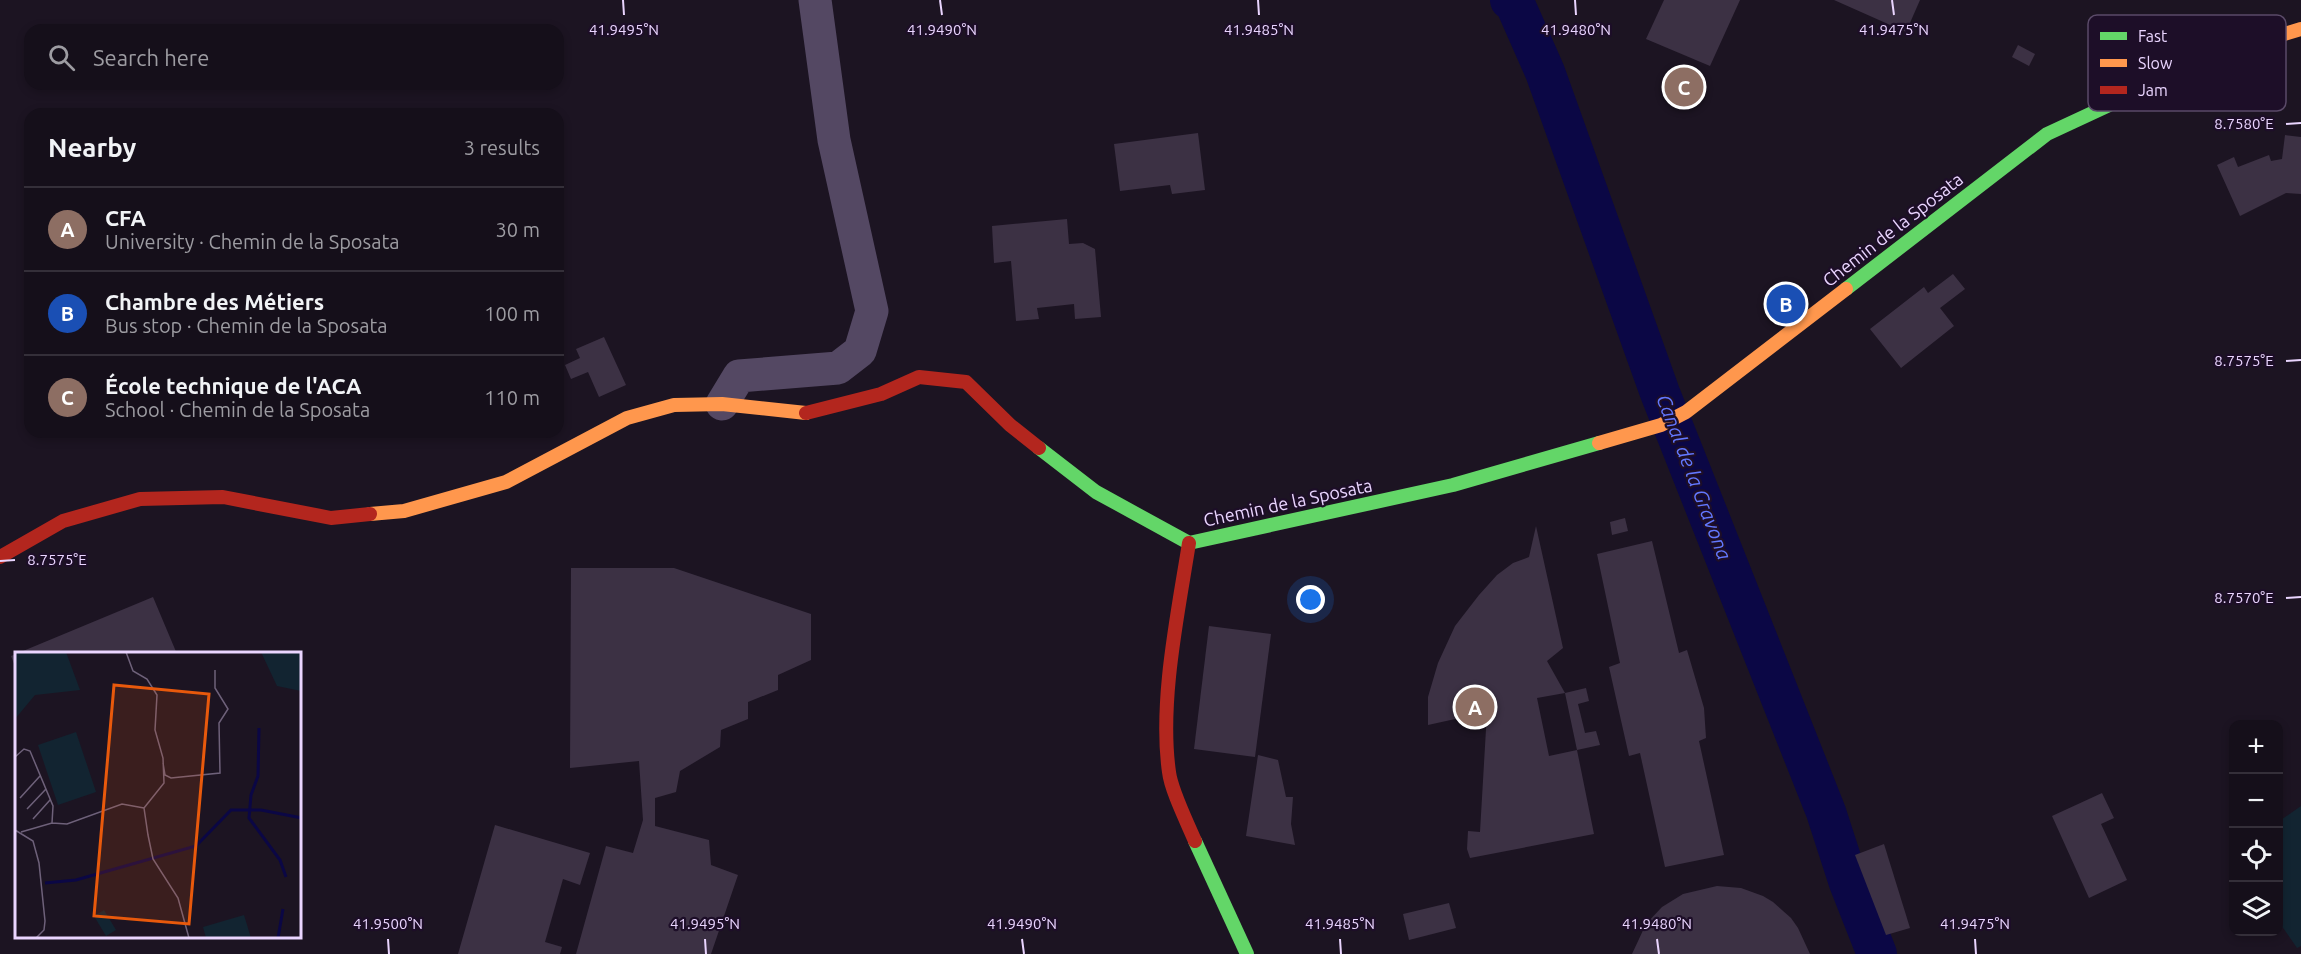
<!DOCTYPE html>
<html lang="en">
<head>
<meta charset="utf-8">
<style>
  body { margin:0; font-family:Ubuntu,sans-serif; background:#221d27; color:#f1f3f6 }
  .controls { position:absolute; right:18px; bottom:18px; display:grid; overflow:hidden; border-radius:12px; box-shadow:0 3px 9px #0003 }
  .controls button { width:54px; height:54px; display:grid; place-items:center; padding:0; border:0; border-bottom:2px solid #342f39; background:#150f1a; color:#f1f3f6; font:30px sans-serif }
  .you { position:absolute; left:1311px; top:600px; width:21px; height:21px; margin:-15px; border:4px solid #fff; border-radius:50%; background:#1a73e8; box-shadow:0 0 0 9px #1a73e833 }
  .badge { display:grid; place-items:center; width:39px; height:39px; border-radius:50%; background:#a291b2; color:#fff; font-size:20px; font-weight:700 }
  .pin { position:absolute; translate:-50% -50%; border:3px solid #fff; box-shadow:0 2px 6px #0006 }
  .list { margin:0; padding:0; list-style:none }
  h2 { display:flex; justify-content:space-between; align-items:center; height:78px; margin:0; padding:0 24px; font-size:26px }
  h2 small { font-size:20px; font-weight:400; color:#9d9ca2 }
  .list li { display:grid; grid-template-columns:39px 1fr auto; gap:18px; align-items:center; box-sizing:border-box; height:84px; padding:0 24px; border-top:2px solid #342f39 }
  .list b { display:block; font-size:22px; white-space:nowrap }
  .list p { margin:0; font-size:20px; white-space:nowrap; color:#9d9ca2 }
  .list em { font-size:20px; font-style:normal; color:#9d9ca2 }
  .icon { flex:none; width:33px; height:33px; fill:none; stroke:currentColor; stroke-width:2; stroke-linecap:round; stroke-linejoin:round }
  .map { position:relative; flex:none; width:2301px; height:954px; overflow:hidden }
  .search { position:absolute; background:#150f1a; box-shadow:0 3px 9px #0003; left:24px; top:24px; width:540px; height:66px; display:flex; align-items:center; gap:15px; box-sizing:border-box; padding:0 21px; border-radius:18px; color:#9d9ca2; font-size:22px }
  .panel { position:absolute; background:#150f1a; box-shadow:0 3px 9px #0003; left:24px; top:108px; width:540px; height:330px; border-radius:18px }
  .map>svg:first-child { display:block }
  .green { fill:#122431 }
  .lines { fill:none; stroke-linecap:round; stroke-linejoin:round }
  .canal { stroke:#0b0745; stroke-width:40 }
  .building { fill:#3c3144 }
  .street { stroke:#544863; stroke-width:33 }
  .fast { stroke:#63d668; stroke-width:14 }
  .slow { stroke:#ff974d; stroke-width:14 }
  .jam { stroke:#b3261e; stroke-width:14 }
  .ticks { fill:none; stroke:#ead5ff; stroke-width:2 }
  .labels { text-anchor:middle; stroke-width:4.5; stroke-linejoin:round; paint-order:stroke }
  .street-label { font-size:18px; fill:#ead5ff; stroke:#1d0e28 }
  .water-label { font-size:20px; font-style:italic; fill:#6378ff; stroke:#1d0e28 }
  .inset-river { fill:none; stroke:#0b0745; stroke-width:3 }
  .inset-road { fill:none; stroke:#6e617a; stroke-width:1.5 }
  .view { fill:#e8590c; fill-opacity:0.15; stroke:#e8590c; stroke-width:3 }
  .inset-edge { fill:none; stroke:#ead5ff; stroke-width:3 }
  .key { fill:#1d0e28; stroke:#5a4a68; stroke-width:1.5 }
  .key-label { font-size:16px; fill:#ead5ff }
  .ticks-label { font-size:15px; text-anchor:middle; fill:#ead5ff; stroke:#1d0e28; stroke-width:4.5; stroke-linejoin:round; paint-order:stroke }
</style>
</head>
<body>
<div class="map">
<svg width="2301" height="954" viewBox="0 0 2301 954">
  <rect width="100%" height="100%" fill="#1c1422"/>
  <path class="green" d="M2301,806v140l-4,2 -18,-26 -1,-100z"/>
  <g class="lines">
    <path class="canal" d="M1510,0l5,4 30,68 115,321 166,419 23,71 28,71"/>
  </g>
  <g class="building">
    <path d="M1664,0h76l-30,66 -64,-27z"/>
    <path d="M1834,0h86l-14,32z"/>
    <path d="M2018,45l17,9 -6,12 -17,-9z"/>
    <path d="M1198,133l7,57 -33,4 -2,-9 -50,6 -6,-47z"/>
    <path d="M2285,135l16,2v57l-15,-1 -46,23 -23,-51 17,-8 4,10 31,-12 2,6 11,-2z"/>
    <path d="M1067,219l2,25 14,-1 12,6 6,68 -26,2 -1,-15 -37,4 2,11 -23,2 -5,-60 -17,2 -2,-37z"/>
    <path d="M1953,274l12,15 -25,19 14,18 -53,42 -31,-39 54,-42 4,6z"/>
    <path d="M604,337l22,48 -27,12 -11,-25 -17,7 -6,-14 15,-7 -4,-9z"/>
    <path d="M1625,518l3,13 -16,4 -2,-13z"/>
    <path d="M1536,526l27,122 -16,13 18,32 -28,5 12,58 28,-6 17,84 -124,24 -3,-9 1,-18 12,1 7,-120 -59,13v-28l10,-34 17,-37 24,-31 18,-20 16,-12 16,-6z"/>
    <path d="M1652,541l27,112 8,-3 17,58 2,30 -7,3 25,114 -59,12 -25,-114 -11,3 -20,-89 11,-4 -23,-109z"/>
    <path d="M571,568h103l137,46v46l-33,15v15l-30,12v17l-27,11 -1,17 -40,24 -4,21 -21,6v28l54,14 2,25 27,10 -27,79h-135l30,-108 27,7 10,-33 -4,-59 -69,7z"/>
    <path d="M153,597l24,57h-161v15l-5,-13z"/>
    <path d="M1209,626l62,8 -16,123 -61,-8z"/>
    <path d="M1586,688l3,13 -11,3 7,29 11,-2 4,14 -23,5 -12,-57z"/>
    <path d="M1258,755l20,5 8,37h7l-2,27 4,21 -49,-9z"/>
    <path d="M2102,793l12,25 -13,6 26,56 -38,18 -37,-82z"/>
    <path d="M495,825l95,28 -10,32 -17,-6 -18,63 17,5 -2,7h-102z"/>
    <path d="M1884,844l26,84 -24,7 -31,-80z"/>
    <path d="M1717,886l24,2 22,8 10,6 18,16 7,10 12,26h-178l14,-30 16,-17 21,-13z"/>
    <path d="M1449,903l7,25 -47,12 -6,-26z"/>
  </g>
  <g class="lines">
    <path class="street" d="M722,404l17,-28 99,-8 22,-17 12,-40 -38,-171 -19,-140"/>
    <g class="fast">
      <path d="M1846,289l201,-155 71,-33"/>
      <path d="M1039,448l57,44 93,51 264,-58 146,-42"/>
      <path d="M1195,841l52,113"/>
    </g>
    <g class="slow">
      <path d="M2118,101l100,-47 83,-25"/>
      <path d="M1599,443l62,-18 25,-13 160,-123"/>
      <path d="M370,514l34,-3 102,-29 121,-64 47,-13 48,-1 84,9"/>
    </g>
    <g class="jam">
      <path d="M806,413l75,-19 38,-17 47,5 44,43 29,23"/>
      <path d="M1189,543c-11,70 -30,159 -20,229 2,18 18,50 26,69"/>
      <path d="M0,557l63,-36 77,-22 83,-2 108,21 39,-4"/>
    </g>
  </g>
  <path class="ticks" d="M623,0l1,15M940,0l2,15M1258,0l1,15M1575,0l1,15M1892,0l2,15M2286,124l15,-1M2286,361l15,-1M0,561l15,-1M2286,598l15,-1M388,939l1,15M705,939l1,15M1022,939l2,15M1340,939l1,15M1657,939l2,15M1975,939l1,15"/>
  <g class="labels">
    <g class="street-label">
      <text transform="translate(1893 230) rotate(-38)" y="6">Chemin de la Sposata</text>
      <text transform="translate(1288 503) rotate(-12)" y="6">Chemin de la Sposata</text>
    </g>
    <g class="water-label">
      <text transform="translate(1694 477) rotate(69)" y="7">Canal de la Gravona</text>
    </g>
  </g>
  <g transform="translate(15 652)">
    <rect width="286" height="286" fill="#1c1422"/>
    <path d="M0,0h51l14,38 -45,5 -20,24zM246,0h40v39l-24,-5zM61,80l20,60 -38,13 -20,-60zM89,258l12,20 -10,6 -12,-20zM229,263l7,23h-45l-3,-11z" fill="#122431"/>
    <path class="inset-river" d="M244,76l-1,48 -7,19 -2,23 31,42 6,17M30,231l31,-3 120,-34 35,-36h30l41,8M263,286l5,-29"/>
    <path class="inset-road" d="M111,0l7,19 14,8 10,16 -2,35 8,28 1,25 -20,25 4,27 5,24 25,39 11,40M0,105l9,-8 6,2 23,55 -1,17M148,111l2,12 6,3 49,-5 -1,-50 9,-14 -13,-21v-18M5,146l20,-22M12,157l19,-20M18,167l17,-19M0,178l18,11 6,22 6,58 -1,9 -8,8M6,180l31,-9 15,1 55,-20 22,4"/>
    <path class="view" d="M99,33l95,9 -20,230 -95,-8z"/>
    <rect width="286" height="286" class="inset-edge"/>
  </g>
  <rect x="2088" y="15" width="198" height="96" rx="9" class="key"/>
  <rect x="2100" y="32" width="27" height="8" fill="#63d668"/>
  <rect x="2100" y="59" width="27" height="8" fill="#ff974d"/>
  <rect x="2100" y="86" width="27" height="8" fill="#b3261e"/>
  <g class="key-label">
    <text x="2138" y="42">Fast</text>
    <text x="2138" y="69">Slow</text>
    <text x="2138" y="96">Jam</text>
  </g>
  <g class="ticks-label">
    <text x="624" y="35">41.9495°N</text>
    <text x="942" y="35">41.9490°N</text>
    <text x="1259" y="35">41.9485°N</text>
    <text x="1576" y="35">41.9480°N</text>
    <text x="1894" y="35">41.9475°N</text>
    <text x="2244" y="129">8.7580°E</text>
    <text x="2244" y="366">8.7575°E</text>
    <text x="57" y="565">8.7575°E</text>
    <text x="2244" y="603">8.7570°E</text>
    <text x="388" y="929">41.9500°N</text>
    <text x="705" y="929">41.9495°N</text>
    <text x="1022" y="929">41.9490°N</text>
    <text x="1340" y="929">41.9485°N</text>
    <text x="1657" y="929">41.9480°N</text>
    <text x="1975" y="929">41.9475°N</text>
  </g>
</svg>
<div class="controls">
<button>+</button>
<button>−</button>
<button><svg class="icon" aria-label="locate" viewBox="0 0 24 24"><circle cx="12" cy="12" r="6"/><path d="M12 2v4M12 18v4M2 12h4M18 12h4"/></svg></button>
<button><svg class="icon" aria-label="layers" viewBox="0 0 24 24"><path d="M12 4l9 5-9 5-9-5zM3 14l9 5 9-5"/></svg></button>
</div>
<div class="you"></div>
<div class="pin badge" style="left:1475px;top:707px;background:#8d6e63">A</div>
<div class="pin badge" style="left:1786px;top:304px;background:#1a4fb4">B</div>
<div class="pin badge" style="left:1684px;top:87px;background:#8d6e63">C</div>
<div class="search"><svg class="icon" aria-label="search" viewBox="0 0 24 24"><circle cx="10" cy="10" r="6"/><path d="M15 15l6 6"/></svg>Search here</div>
<section class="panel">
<h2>Nearby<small>3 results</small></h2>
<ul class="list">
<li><span class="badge" style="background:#8d6e63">A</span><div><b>CFA</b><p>University · Chemin de la Sposata</p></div><em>30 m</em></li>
<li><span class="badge" style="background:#1a4fb4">B</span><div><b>Chambre des Métiers</b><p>Bus stop · Chemin de la Sposata</p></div><em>100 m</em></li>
<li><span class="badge" style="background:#8d6e63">C</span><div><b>École technique de l'ACA</b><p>School · Chemin de la Sposata</p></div><em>110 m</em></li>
</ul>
</section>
</div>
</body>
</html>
